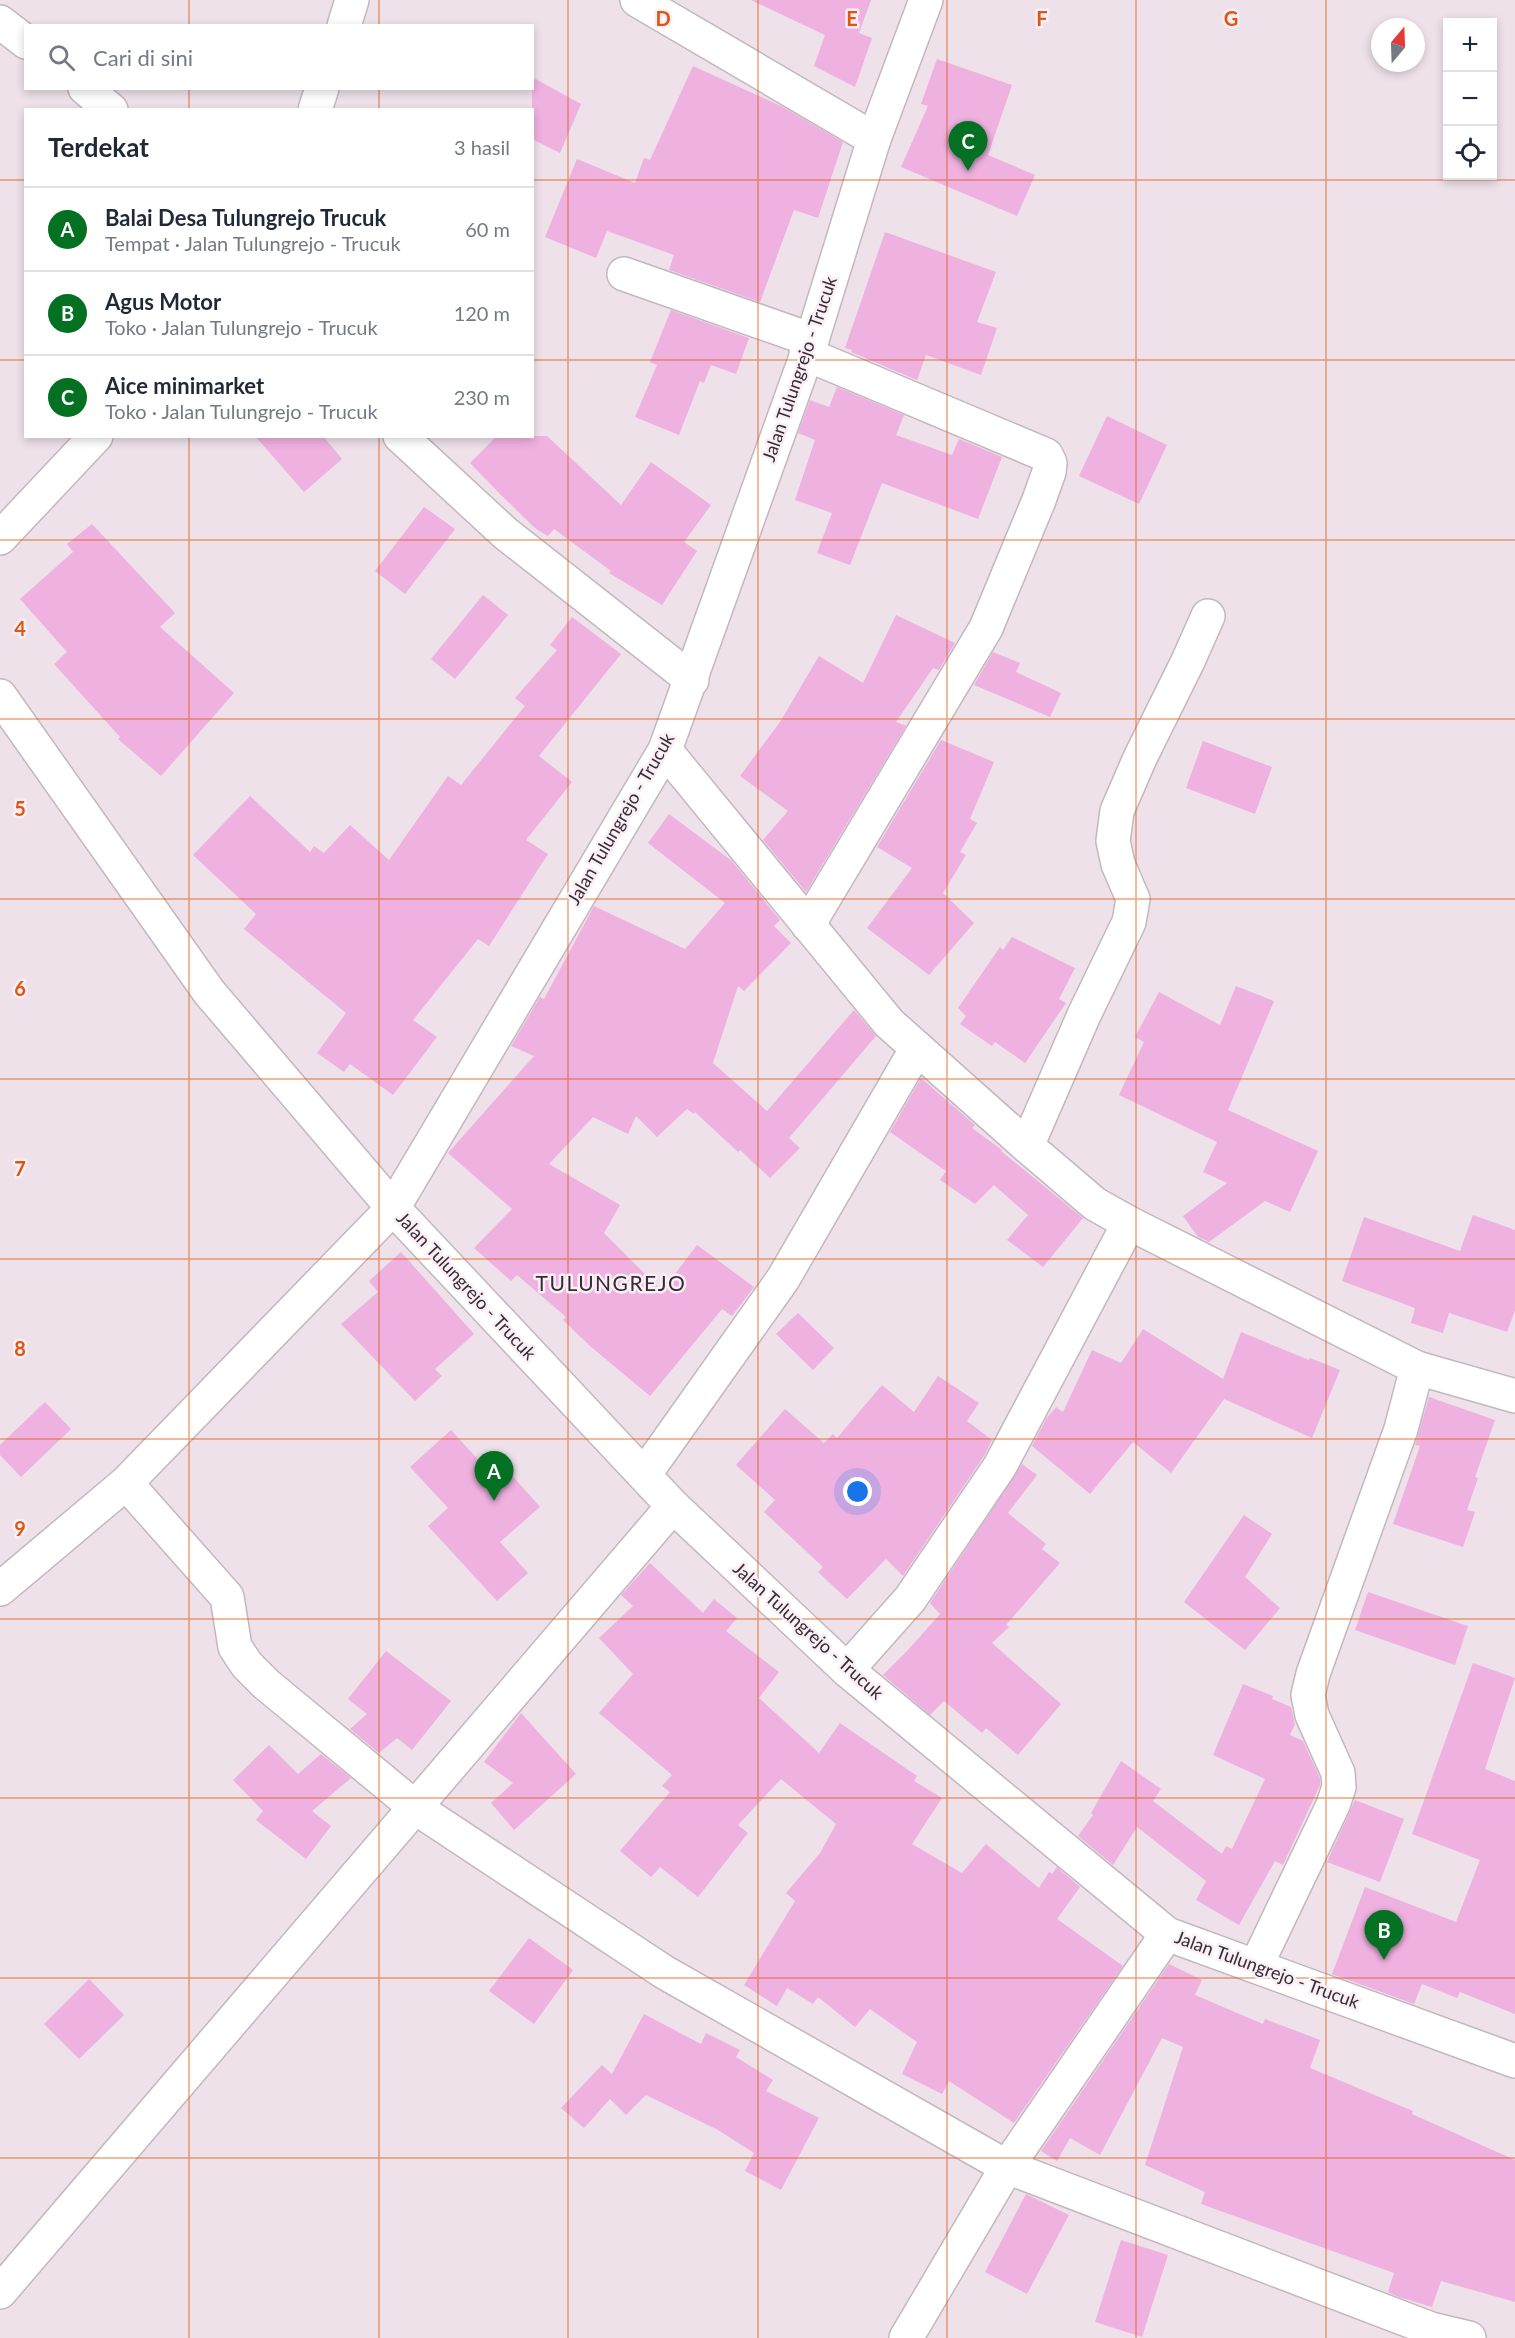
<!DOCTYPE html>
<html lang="id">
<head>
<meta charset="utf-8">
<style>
  body { margin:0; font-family:Lato,sans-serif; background:#f2f2f3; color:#1f2937 }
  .controls { position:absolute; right:18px; top:18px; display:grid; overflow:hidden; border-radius:0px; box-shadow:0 3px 9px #0003 }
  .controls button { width:54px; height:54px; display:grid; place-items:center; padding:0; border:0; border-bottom:2px solid #e0e1e3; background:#fff; color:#1f2937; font:30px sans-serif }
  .compass { position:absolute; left:1371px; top:18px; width:54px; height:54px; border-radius:50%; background:#fff; box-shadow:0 3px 9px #0003; rotate:19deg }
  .you { position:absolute; left:858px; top:1492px; width:21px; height:21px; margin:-15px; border:4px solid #fff; border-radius:50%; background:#1a73e8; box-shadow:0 0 0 9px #1a73e833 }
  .badge { display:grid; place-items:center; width:39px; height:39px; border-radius:50%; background:#047021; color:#fff; font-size:20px; font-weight:700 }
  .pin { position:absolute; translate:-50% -50px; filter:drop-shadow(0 2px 3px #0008) }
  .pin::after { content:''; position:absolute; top:32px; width:21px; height:18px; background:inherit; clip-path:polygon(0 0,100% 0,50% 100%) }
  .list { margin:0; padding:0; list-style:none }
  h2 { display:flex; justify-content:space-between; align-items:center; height:78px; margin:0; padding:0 24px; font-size:26px }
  h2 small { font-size:20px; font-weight:400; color:#747a83 }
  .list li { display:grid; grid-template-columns:39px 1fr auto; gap:18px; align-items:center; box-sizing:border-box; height:84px; padding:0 24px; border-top:2px solid #e0e1e3 }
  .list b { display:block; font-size:22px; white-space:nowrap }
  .list p { margin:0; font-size:20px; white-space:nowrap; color:#747a83 }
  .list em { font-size:20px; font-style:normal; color:#747a83 }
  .icon { flex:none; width:33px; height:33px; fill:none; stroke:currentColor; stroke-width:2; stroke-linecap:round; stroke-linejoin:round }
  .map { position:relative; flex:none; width:1515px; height:2338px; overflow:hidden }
  .search { position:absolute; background:#fff; box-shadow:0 3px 9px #0003; left:24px; top:24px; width:510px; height:66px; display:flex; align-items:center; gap:15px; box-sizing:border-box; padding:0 21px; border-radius:0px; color:#747a83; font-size:22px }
  .panel { position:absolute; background:#fff; box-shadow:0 3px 9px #0003; left:24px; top:108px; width:510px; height:330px; border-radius:0px }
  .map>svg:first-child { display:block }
  .building { fill:#efb1e0 }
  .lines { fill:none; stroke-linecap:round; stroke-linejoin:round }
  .street-casing { stroke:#c4b7c0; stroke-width:36 }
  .street { stroke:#fff; stroke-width:33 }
  .grid { fill:none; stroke:#df570e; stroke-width:1.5; stroke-opacity:0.55 }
  .labels { text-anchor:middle; stroke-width:5; stroke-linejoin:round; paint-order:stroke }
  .street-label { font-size:18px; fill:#332e32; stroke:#fbeef7 }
  .quarter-label { font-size:21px; letter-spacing:1.5px; fill:#332e32; stroke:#fbeef7 }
  .grid-label { font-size:20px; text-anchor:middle; font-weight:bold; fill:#df570e; stroke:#fbeef7; stroke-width:5; stroke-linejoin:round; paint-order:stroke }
</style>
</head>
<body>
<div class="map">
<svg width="1515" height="2338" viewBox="0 0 1515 2338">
  <rect width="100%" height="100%" fill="#eee1ea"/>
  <g class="building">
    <path d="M751,0h120l-12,33 13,5 -17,49 -41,-21 11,-31z"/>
    <path d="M937,59l75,26 -24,70 47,20 -18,41 -116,-49 27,-61 -7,-2z"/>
    <path d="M693,66l90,41 60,35 -25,76 -24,-8 -34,92 -91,-32 5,-15 -67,-24 -11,27 -51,-21 32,-78 58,24 9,-25 6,2z"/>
    <path d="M532,77l49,27 -21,49 -28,-14z"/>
    <path d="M885,232l111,40 -19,50 20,6 -16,47 -55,-20 -9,25 -66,-28 1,-2 -7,-2z"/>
    <path d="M671,310l78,28 -13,36 -25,-9 -7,18 -4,-2 -21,54 -44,-18 22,-52 -7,-3z"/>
    <path d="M837,387l67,28 -8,20 56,20 7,-16 43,18 -24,62 -96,-36 -32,82 -33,-12 15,-40 -37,-13 20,-60 -17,-7 12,-33 19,7z"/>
    <path d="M1107,416l60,29 -28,59 -60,-28z"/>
    <path d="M255,436h68l19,23 -38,33z"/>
    <path d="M497,436h50l74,69 30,-43 60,43 -27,37 13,9 -35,54 -53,-32 2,-2 -57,-42 -6,7 -12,-7 -34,-33 -32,-33z"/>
    <path d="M424,507l31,22 -50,65 -30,-23z"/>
    <path d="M92,524l83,89 -15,14 74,66 -73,83 -43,-37 2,-2 -66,-73 13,-12 -47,-53 53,-47 -6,-8z"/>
    <path d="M483,595l25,20 -53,64 -24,-20z"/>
    <path d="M896,615l59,28 -16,27 -6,-2 -37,54 10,4 -100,166 -43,-52 25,-29 -48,-35 40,-54 39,-66 44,27z"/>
    <path d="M572,617l49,37 -82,102 33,26 -46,58 22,14 -59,92 -11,-7 -65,81 24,17 -44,58 -43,-31 -6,8 -27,-19 29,-40 -102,-84 12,-15 -63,-59 57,-59 60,56 4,-6 10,7 26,-28 39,35 59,-84 13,9 64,-79 -10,-8 42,-48 -7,-5z"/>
    <path d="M993,652l27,11 -4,9 45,21 -11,24 -76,-32z"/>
    <path d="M941,740l53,22 -24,57 7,4 -17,29 6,3 -23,38 31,30 -45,52 -62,-47 45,-60 -35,-21z"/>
    <path d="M1203,741l69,26 -17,47 -69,-26z"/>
    <path d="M669,814l63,47 48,59 -6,6 17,17 -47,48 -6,-5 -25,77 54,48 87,-101 22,26 -87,102 11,10 -30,30 -30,-28 -2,2 -43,-40 -1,2 -7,-5 -30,28 -21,-21 -8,18 -35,-17 -44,47 71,41 -16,28 58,58 35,-46 57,42 -22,29 -10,-7 -72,87 -60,-50 -27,-26 3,-3 -49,-42 -6,6 -37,-33 38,-39 -64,-56 86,-97 -23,-10 29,-49 4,2 50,-93 91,43 40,-46 -77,-60z"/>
    <path d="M1012,937l63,31 -16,31 7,4 -41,60 -30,-21 -3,4 -32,-22 6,-8 -8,-8 42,-61 3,3z"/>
    <path d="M1236,986l38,15 -46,109 90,41 -28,61 -25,-11 -56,41 -11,-5 -15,-21 44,-33 -24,-11 14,-30 -98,-47 25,-53 -9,-5 24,-45 61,33z"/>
    <path d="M921,1078l54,47 -3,3 30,22 -1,1 82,67 -40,49 -36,-27 21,-25 -34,-30 -19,19 -35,-24 6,-9 -56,-39z"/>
    <path d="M1473,1215l42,15v80l-8,22 -58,-19 -6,20 -32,-10 4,-15 -73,-27 22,-64 96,34z"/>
    <path d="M401,1252l73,82 -39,35 7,7 -27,25 -74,-77 37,-32 -9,-11z"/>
    <path d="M798,1313l36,35 -21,22 -37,-36z"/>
    <path d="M1143,1329l80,50 18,-47 68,28 1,-2 30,12 -28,68 -88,-39 -53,74 -38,-31 -43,52 -58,-48 14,-27 10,-12 7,5 29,-62 29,13z"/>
    <path d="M938,1376l41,27 -12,18 25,19 -8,16 -81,120 -17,-17 -39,40 -29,-27 5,-5 -59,-55 11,-12 -39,-35 49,-56 39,34 9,-9 4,4 45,-53 32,27z"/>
    <path d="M1429,1397l66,23 -20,57 3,1 -11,32 8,2 -12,35 -70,-23 27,-78 -5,-1z"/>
    <path d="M45,1402l26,27 -50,48 -21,-22v-10z"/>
    <path d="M451,1430l32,35 11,-10 46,52 -40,35 28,31 -31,28 -69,-75 20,-18 -38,-41z"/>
    <path d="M1022,1464l15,11 -29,38 38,31 -4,5 18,14 -54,62 3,2 -17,16 69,61 -43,51 -32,-27 -4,5 -38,-32 -14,14 -47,-40 25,-25 32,-36 -10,-11z"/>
    <path d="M1244,1515l28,19 -27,43 35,31 -35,42 -61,-48z"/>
    <path d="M650,1563l53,50 11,-14 23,19 -11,13 53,41 -20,26 60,55 21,-30 77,53 -3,5 28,17 -30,46 50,29 24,-29 53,44 10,-16 3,2 5,-7 23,20 -23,32 66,47 -109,157 -65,-42 -7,13 -40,-20 15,-32 -47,-33 -15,18 -37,-30 -5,7 -26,-16 -10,18 -33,-21 51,-84 -9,-8 34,-40 16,-29 -55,-45 -43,46 10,8 -50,64 -38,-30 -9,10 -31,-26 50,-59 -8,-6 10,-11 -73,-62 34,-39 -34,-36 34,-32 -12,-11z"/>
    <path d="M1368,1592l100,34 -13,39 -100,-35z"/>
    <path d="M386,1651l65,50 -39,49 -15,-12 -18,15 -29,-24 17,-15 -19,-15z"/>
    <path d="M1473,1663l42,15 -30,91 30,12v233l-55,-22 -3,6 -35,-14 -8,20 -82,-30 33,-87 91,35 24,-62 -68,-26z"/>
    <path d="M1243,1684l30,12 -1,3 19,8 4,17 -5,11 13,6 17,37v7l-37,80 -8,-4 -36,64 -43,-25 10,-19 -69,-54 -24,38 -35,-29 15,-21 -2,-2 30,-52 40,28 -8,12 69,53 4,-8 6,3 33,-70 -52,-24z"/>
    <path d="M521,1713l55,61 -62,56 -23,-27 22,-20 -29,-21z"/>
    <path d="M269,1745l29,29 23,-20 30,24 -39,33 19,15 -25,33 -50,-39 7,-9 -30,-31z"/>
    <path d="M1355,1800l49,19 -24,63 -53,-20z"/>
    <path d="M529,1938l44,32 -39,54 -45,-33z"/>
    <path d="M1169,1964l33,16 -7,15 68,29 2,-5 55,21 -10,28 103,43 -1,3 103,46v142l-74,-21 -9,26 -36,-11 -8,-4 6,-19 -193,-69 4,-12 -60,-27 38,-118 -21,-9 -62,117 -30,-17 -13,23 -16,-10z"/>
    <path d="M89,1979l35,36 -45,44 -35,-35z"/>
    <path d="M644,2014l57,30 5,-11 34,17 -4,7 37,23 -7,11 53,27 -38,72 -36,-19 9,-18 -36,-23 -72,-35 -20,20 -16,-16 -26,29 -23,-20 41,-43 10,9z"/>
    <path d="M1026,2194l43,21 -42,79 -42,-22z"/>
    <path d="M1121,2240l47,15 -26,82 -47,-15z"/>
  </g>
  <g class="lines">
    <g class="street-casing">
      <g id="street">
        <path d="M637,0l237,139"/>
        <path d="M926,0l-52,139 -62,201 -147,410 -272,458 280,298 174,164 320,264 348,127"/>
        <path d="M0,22l26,20"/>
        <path d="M344,26l8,-26"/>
        <path d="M85,88l26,22"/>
        <path d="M315,110l7,-22"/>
        <path d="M624,274l188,66"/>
        <path d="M806,354l240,101 4,8 -1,9 -10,28 -53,128 -178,297"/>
        <path d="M400,436l105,97 187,147"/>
        <path d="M0,538l96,-102"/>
        <path d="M0,696l209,296 184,216 -267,275 -126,106"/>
        <path d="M665,750l224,273 138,123 68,58 34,19 288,145 98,28"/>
        <path d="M1027,1146l57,-131 45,-93 4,-23 -15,-35 -5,-23 4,-30 23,-53 48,-97 20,-45"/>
        <path d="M644,1475l139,-196 134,-231"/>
        <path d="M126,1483l101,114 8,50 12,18 19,19 150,124 248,164 343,195 424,162 38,9"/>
        <path d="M847,1670l63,-71 90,-133 129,-243"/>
        <path d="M1256,1966l77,-161 6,-18 -1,-14 -26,-58 -4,-20 5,-21 88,-245 16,-61"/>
        <path d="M0,2292l673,-786"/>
        <path d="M906,2338l101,-171 160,-233"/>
      </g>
    </g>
    <use href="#street" class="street"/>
  </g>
  <path class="grid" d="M189,0v26M379,0v26M568,0v2338M758,0v2338M947,0v2338M1136,0v2338M1326,0v2338M189,88v22M379,88v22M0,180h26M532,180h983M0,360h26M532,360h983M189,436v1902M379,436v1902M0,540h1515M0,719h1515M0,899h1515M0,1079h1515M0,1259h1515M0,1439h1515M0,1619h1515M0,1798h1515M0,1978h1515M0,2158h1515"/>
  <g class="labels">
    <g class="street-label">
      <text transform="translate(800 369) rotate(-71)" y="6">Jalan Tulungrejo - Trucuk</text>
      <text transform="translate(621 819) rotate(-60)" y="6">Jalan Tulungrejo - Trucuk</text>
      <text transform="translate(466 1286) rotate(47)" y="6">Jalan Tulungrejo - Trucuk</text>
      <text transform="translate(808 1631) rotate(42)" y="6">Jalan Tulungrejo - Trucuk</text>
      <text transform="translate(1267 1970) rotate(20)" y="6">Jalan Tulungrejo - Trucuk</text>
    </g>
    <g class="quarter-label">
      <text x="611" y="1291">TULUNGREJO</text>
    </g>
  </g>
  <g class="grid-label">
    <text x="663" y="26">D</text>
    <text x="852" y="26">E</text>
    <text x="1042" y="26">F</text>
    <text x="1231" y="26">G</text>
    <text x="20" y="636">4</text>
    <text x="20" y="816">5</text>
    <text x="20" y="996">6</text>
    <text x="20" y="1176">7</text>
    <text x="20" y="1356">8</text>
    <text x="20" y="1536">9</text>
  </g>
</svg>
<div class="controls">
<button>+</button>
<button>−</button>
<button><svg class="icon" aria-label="locate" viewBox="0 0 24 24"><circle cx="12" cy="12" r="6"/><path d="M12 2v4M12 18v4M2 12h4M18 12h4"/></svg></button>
</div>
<svg class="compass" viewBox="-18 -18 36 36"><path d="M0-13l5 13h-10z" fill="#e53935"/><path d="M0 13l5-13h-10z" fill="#747a83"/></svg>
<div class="you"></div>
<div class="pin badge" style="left:494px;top:1501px">A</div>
<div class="pin badge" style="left:1384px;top:1960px">B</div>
<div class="pin badge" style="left:968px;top:171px">C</div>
<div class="search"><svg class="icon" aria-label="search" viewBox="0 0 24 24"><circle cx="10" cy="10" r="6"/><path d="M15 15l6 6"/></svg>Cari di sini</div>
<section class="panel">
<h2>Terdekat<small>3 hasil</small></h2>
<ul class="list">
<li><span class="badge">A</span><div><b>Balai Desa Tulungrejo Trucuk</b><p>Tempat · Jalan Tulungrejo - Trucuk</p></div><em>60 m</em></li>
<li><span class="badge">B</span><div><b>Agus Motor</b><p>Toko · Jalan Tulungrejo - Trucuk</p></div><em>120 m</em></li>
<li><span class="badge">C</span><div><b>Aice minimarket</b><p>Toko · Jalan Tulungrejo - Trucuk</p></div><em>230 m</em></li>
</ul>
</section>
</div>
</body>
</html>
